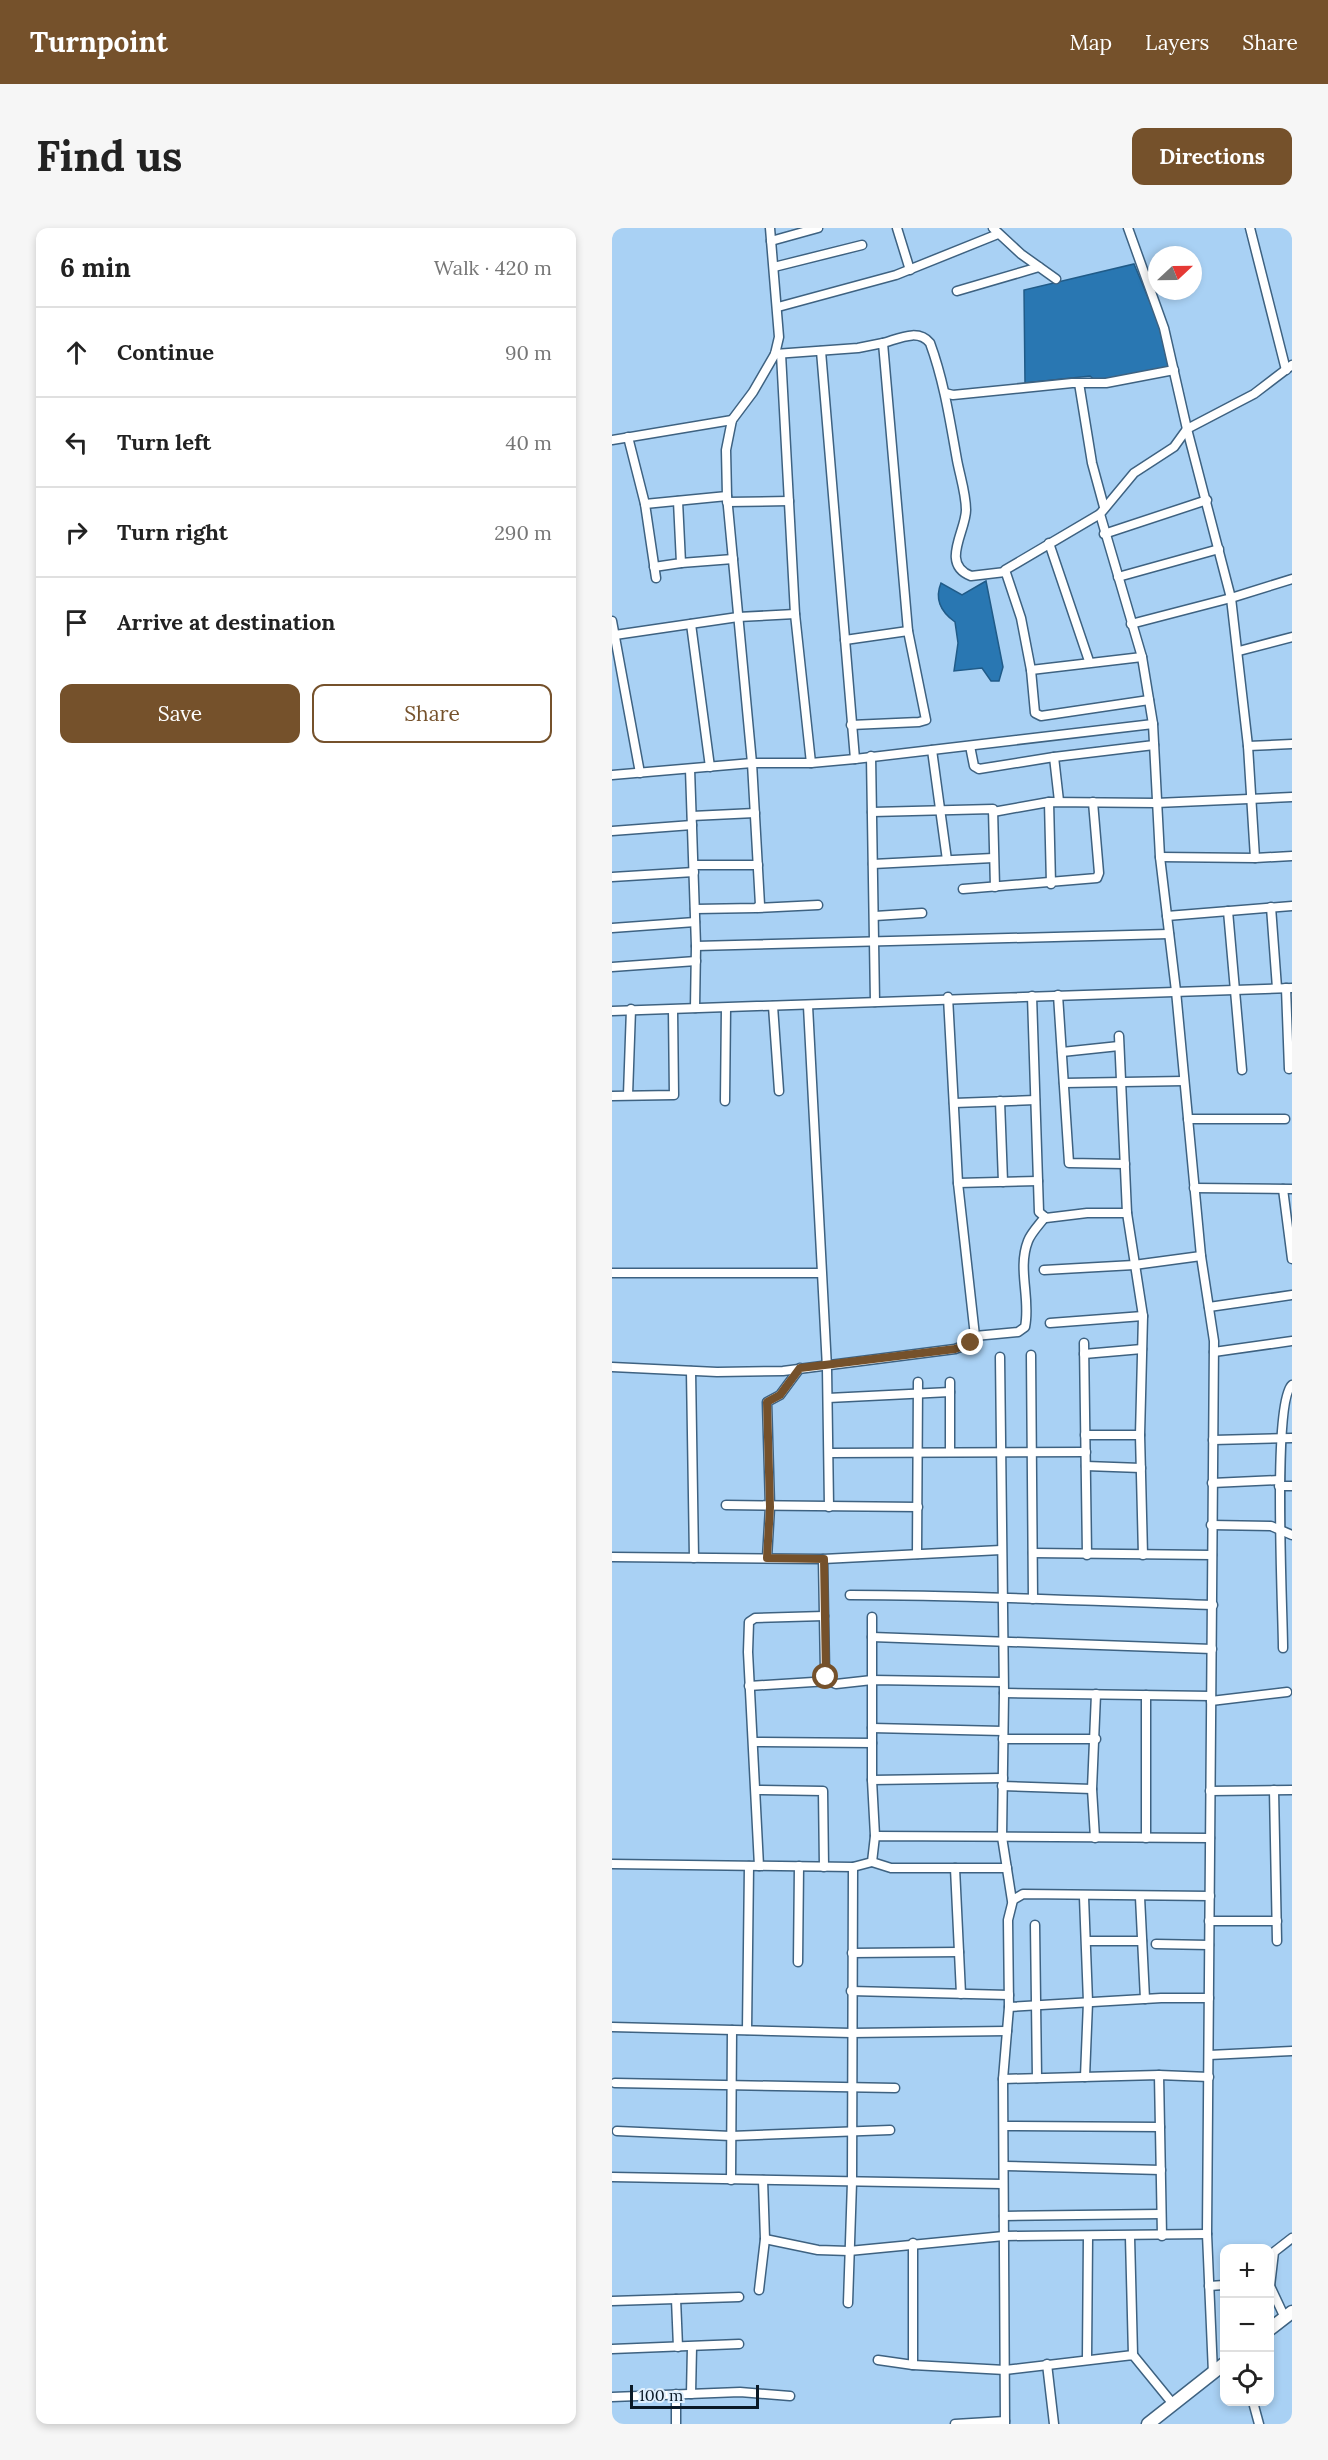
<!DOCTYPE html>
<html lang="en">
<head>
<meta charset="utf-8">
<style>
  body { margin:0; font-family:Lora,serif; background:#f6f6f6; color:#222 }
  .controls { position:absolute; right:18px; bottom:18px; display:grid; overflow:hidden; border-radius:12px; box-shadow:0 3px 9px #0003 }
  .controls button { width:54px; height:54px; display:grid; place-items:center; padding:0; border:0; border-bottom:2px solid #e0e0e0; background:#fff; color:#222; font:30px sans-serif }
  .compass { position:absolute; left:536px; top:18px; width:54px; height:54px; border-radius:50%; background:#fff; box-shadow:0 3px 9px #0003; rotate:68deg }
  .scale { position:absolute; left:18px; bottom:15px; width:129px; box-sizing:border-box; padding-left:6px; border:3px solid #0a1926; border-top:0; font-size:16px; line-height:21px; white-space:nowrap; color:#0a1926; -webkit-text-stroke:4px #deeffd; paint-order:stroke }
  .stop { position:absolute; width:18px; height:18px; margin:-14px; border:4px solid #75512b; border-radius:50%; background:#fff }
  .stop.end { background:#75512b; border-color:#fff; box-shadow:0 2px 6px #0008 }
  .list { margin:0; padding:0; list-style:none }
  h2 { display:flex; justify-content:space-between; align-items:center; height:78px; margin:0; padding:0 24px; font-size:26px }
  h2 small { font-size:20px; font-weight:400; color:#767676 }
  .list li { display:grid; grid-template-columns:39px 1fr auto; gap:18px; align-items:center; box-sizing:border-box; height:90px; padding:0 24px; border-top:2px solid #e0e0e0 }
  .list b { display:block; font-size:22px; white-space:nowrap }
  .list em { font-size:20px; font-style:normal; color:#767676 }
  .actions { display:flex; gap:12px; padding:18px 24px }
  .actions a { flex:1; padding:14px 0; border:2px solid #75512b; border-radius:12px; text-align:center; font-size:21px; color:#75512b }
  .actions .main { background:#75512b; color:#fff }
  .icon { flex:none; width:33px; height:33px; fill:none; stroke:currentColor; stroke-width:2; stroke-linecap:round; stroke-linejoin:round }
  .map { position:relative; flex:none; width:680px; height:2196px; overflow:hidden; border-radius:12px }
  header { display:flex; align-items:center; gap:36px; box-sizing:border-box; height:84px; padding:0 30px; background:#75512b; color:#fff }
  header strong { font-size:28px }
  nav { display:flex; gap:33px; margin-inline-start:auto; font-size:21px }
  .intro { display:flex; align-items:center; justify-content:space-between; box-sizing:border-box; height:144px; padding:0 36px }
  h1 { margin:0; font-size:42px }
  .button { padding:15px 27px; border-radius:12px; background:#75512b; color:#fff; font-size:21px; font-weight:700 }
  main { display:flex; gap:36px; padding:0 36px }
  aside { flex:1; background:#fff; border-radius:12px; box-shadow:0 3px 9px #0003 }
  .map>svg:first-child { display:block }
  .water { fill:#2977b2; stroke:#205b88; stroke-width:1.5 }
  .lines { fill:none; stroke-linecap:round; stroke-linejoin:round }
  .street-casing { stroke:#3e6281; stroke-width:11 }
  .secondary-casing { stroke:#3e6281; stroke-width:15 }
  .street { stroke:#fff; stroke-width:8 }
  .secondary { stroke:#fff; stroke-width:12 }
  .route { stroke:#75512b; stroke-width:8 }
</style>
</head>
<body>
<header>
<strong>Turnpoint</strong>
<nav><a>Map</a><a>Layers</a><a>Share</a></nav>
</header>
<div class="intro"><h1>Find us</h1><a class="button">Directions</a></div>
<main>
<aside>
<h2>6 min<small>Walk · 420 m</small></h2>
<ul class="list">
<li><svg class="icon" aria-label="ahead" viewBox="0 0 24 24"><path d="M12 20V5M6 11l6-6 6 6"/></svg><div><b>Continue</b></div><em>90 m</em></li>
<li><svg class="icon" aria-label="left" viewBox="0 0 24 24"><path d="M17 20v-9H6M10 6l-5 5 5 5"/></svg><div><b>Turn left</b></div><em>40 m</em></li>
<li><svg class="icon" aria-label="right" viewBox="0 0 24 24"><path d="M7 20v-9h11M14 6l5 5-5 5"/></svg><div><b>Turn right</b></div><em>290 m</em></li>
<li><svg class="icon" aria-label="arrive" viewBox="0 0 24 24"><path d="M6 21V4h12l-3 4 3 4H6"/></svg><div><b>Arrive at destination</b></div></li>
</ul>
<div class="actions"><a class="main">Save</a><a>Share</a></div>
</aside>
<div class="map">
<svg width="680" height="2196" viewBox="0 0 680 2196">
  <rect width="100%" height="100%" fill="#a9d1f4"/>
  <g class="water">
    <path d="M522,36l24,57 11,48 -72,13 -7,-6 -65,7 -1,-93z"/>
    <path d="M374,353l17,86 -4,14h-8l-9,-13 -28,3 4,-28 -3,-21c-14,-10 -21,-22 -14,-39l21,12z"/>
  </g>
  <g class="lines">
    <g class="street-casing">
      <g id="street">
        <path d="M285,0l13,42"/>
        <path d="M381,0l28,26 35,25"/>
        <path d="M516,0l36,100 23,101 44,169 17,148 7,112"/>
        <path d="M638,0l36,142"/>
        <path d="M159,13l47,-13"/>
        <path d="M162,39l88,-22"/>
        <path d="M345,63l82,-24"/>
        <path d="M166,79l118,-32 102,-41"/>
        <path d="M271,115c15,-4 35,-15 47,0 14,38 20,78 27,117 3,16 9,34 9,50 0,21 -26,54 5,66l34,-4"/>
        <path d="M209,123l34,408"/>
        <path d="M163,126l83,-6 25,-5 25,288 18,89 -7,2 -68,3"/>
        <path d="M169,126l14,260 16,149"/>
        <path d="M467,155l13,80 12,44"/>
        <path d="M333,165l8,2 119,-12h34l68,-13"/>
        <path d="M16,209l17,67 11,74"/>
        <path d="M0,212l120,-20"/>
        <path d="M115,274l62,-1"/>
        <path d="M33,276l82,-8"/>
        <path d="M488,286l-95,56 16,48 10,52 4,43 6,3 108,-16"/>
        <path d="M492,306l103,-34"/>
        <path d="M437,315l40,118"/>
        <path d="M69,335l52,-4"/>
        <path d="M42,339l27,-4 -3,-62"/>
        <path d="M506,349l101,-28"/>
        <path d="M0,393l28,152"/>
        <path d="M79,396l19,143"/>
        <path d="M519,396l100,-26 61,-19"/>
        <path d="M3,407l123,-18 57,-3"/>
        <path d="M233,412l63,-9"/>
        <path d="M627,423l53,-14"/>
        <path d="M419,442l111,-13"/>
        <path d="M358,518l4,20 5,3 75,-12 100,-12"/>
        <path d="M636,518l44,-2"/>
        <path d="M320,522l15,110"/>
        <path d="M259,528l4,246"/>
        <path d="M442,529l5,44"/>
        <path d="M78,541l6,177 -1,62"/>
        <path d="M0,547l140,-12h59l44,-4 298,-35"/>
        <path d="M437,574l2,82"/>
        <path d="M260,584l121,-3 2,78"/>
        <path d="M381,584l56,-10 107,1 136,-6"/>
        <path d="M80,588l63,-3"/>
        <path d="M0,603l80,-6"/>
        <path d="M548,629l95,1 37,-2"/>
        <path d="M261,636l120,-6"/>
        <path d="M82,637h64"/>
        <path d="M0,649l82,-5"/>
        <path d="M351,661l134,-11 2,-5 -6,-71"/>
        <path d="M659,679l6,81"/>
        <path d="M146,680l60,-3"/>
        <path d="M83,681l61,-1 4,-3 -8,-142 -25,-267 -1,-46 6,-30 21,-28 22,-38 4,-17 -9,-109"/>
        <path d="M616,683l14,159"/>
        <path d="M263,688l47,-3"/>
        <path d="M555,688l125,-10"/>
        <path d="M0,700l83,-6"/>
        <path d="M84,718l473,-12"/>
        <path d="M0,739l84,-6"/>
        <path d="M674,760l3,81"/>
        <path d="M446,767l11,168 56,1"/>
        <path d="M420,768l7,216 7,6 41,-5h40"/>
        <path d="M336,769l10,186 17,153 43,-4 7,-5c6,-28 -8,-58 3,-86 3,-8 11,-16 17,-24"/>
        <path d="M161,778l6,85"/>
        <path d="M196,778l19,362 2,139"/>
        <path d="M0,783l680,-23"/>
        <path d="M507,808l8,177 16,103 -3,119 3,120"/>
        <path d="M450,824l57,-6"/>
        <path d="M452,855l120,-2"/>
        <path d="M16,867l3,-86"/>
        <path d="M0,868l62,-1 -1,-85"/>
        <path d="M113,873l1,-93"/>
        <path d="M388,873l3,81"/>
        <path d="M342,875l81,-3"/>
        <path d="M576,891h97"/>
        <path d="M346,955l80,-2"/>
        <path d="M582,960l98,1"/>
        <path d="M671,961l9,70"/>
        <path d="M432,1042l90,-5 67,-9"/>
        <path d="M0,1045h209"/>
        <path d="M597,1079l83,-12"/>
        <path d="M438,1095l93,-7"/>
        <path d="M472,1115l3,212"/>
        <path d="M602,1124l78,-11"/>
        <path d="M472,1126l58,-5"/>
        <path d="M419,1127l2,244"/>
        <path d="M388,1129l4,336 -2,144 10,64"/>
        <path d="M0,1139l105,5 66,-1 172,-22 16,-6 6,-7"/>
        <path d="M79,1143l3,187"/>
        <path d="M338,1154v69"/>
        <path d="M216,1170l122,-6"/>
        <path d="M473,1207h55"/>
        <path d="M601,1212l79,-2"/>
        <path d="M217,1225l257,-1"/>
        <path d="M474,1238l55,2"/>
        <path d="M600,1255l67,-3"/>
        <path d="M667,1258h13"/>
        <path d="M114,1277l192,2"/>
        <path d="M599,1297l60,1 21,9"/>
        <path d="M421,1325l179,2"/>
        <path d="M305,1326l1,-172"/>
        <path d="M0,1329l211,2 178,-9"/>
        <path d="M155,1330l3,-51 -3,-105 13,-7 20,-27"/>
        <path d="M211,1331l2,113 4,9 7,3 36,-4 131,2"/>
        <path d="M238,1367c121,0 242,6 363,10"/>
        <path d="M260,1389v163l3,56"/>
        <path d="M260,1409l340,12"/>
        <path d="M671,1420c0,-37 -11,-247 9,-263"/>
        <path d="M137,1458l80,-5"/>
        <path d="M392,1465l207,3"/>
        <path d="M534,1467v143"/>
        <path d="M599,1473l76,-9"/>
        <path d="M260,1500l131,3"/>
        <path d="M391,1511h93"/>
        <path d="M142,1514l118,1"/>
        <path d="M260,1552l131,-2"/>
        <path d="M390,1558l90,3"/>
        <path d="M144,1562l67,1 1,76"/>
        <path d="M662,1562l3,151"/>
        <path d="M598,1563l82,-1"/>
        <path d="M483,1610l-3,-49 4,-95"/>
        <path d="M260,1634l19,6h116"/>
        <path d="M0,1636l241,3 19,-5 3,-26 335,2"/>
        <path d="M147,1638l-11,-214 1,-30 6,-4 69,-2"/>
        <path d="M343,1640l6,126"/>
        <path d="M472,1669l4,105 -3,75"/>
        <path d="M528,1669l5,102"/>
        <path d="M597,1693h68"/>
        <path d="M423,1697l2,153"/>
        <path d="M475,1713h55"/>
        <path d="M544,1716l53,1"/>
        <path d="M240,1725l107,-1"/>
        <path d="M186,1734l1,-96"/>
        <path d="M239,1763l158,4"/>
        <path d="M397,1779l152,-9h48"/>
        <path d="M0,1799l239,6 156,-2"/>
        <path d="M135,1802l2,-164"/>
        <path d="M597,1827l83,-4"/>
        <path d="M547,1847l3,161"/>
        <path d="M391,1851l156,-4 50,2"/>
        <path d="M3,1855l280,5"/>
        <path d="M393,1898l155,1"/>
        <path d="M5,1903l114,5 159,-6"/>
        <path d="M393,1938l156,4"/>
        <path d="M0,1949l391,7"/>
        <path d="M119,1952l1,-150"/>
        <path d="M392,1988l157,-2"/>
        <path d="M518,2009l3,118"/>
        <path d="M153,2011l53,11 31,1 155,-15 203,-2"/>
        <path d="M301,2015v122"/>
        <path d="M597,2058l15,-1"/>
        <path d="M658,2058l4,-34 18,-14"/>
        <path d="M658,2058l15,32"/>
        <path d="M147,2062l6,-51 -2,-59"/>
        <path d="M64,2071l2,48"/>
        <path d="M0,2073l127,-4"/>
        <path d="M236,2075l4,-121 1,-315"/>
        <path d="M0,2121l127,-5"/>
        <path d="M475,2131l1,-122"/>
        <path d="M266,2132l35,5 92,5 128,-15 40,49"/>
        <path d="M435,2136l7,60"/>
        <path d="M601,2145l-6,-139 7,-893 -13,-85 -25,-265 -16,-134 -7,-133 -11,-67 -42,-143 34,-41 40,-26 13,-18 67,-35 38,-29"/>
        <path d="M79,2166l1,-47"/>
        <path d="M0,2169l128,-5 50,4"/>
        <path d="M641,2174l6,22"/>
        <path d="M64,2196v-30"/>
        <path d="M343,2196l50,-3"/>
        <path d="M393,2196l-2,-345 6,-72 -1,-87 5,-20 10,-6 187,2"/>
      </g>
    </g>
    <g class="secondary-casing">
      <g id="secondary">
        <path d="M658,2101l22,-17"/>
        <path d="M536,2196l76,-60"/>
      </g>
    </g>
    <use href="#street" class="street"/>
    <use href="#secondary" class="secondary"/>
  </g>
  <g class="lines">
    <path class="route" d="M214,1449l-2,-118 -57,-1 3,-51 -3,-105 13,-7 20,-27 155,-19 16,-6"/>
  </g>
</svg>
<div class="controls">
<button>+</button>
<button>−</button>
<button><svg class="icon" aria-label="locate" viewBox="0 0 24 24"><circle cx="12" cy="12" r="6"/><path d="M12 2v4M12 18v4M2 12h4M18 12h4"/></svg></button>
</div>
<svg class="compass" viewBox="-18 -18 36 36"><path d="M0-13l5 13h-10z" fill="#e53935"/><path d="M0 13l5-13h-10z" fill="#767676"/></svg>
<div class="scale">100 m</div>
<div class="stop" style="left:214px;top:1449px"></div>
<div class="stop end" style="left:359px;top:1115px"></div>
</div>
</main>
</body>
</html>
